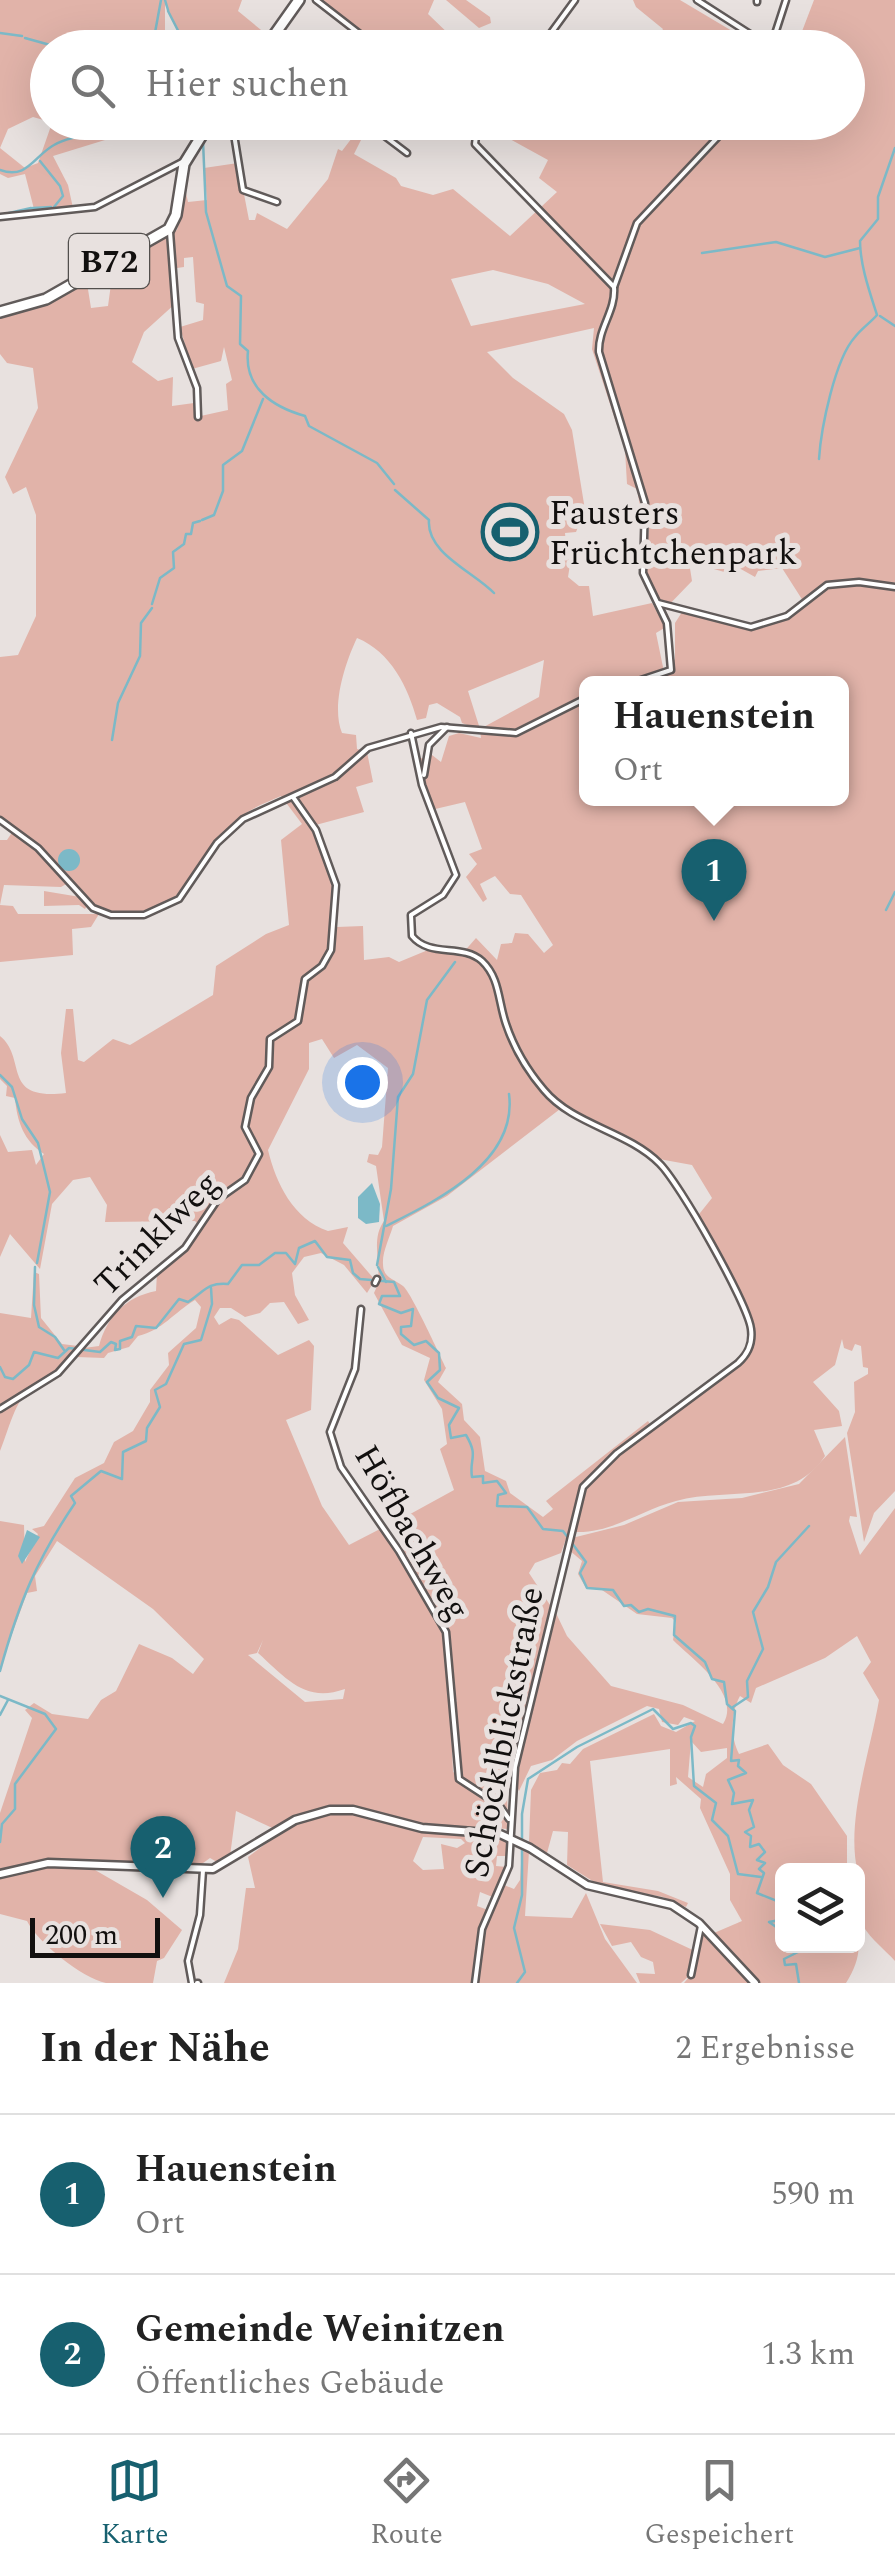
<!DOCTYPE html>
<html lang="de">
<head>
<meta charset="utf-8">
<style>
  body { margin:0; font-family:Spectral,serif; background:#f6f6f6; color:#222 }
  .controls { position:absolute; right:30px; bottom:30px; display:grid; overflow:hidden; border-radius:15px; box-shadow:0 10px 40px #0002 }
  .controls button { width:90px; height:90px; display:grid; place-items:center; padding:0; border:0; border-bottom:2px solid #e0e0e0; background:#fff; color:#222; font:50px sans-serif }
  .scale { position:absolute; left:30px; bottom:25px; width:130px; box-sizing:border-box; padding-left:10px; border:5px solid #12100f; border-top:0; font-size:28px; line-height:35px; white-space:nowrap; color:#12100f; -webkit-text-stroke:8px #e8e1df; paint-order:stroke }
  .you { position:absolute; left:362px; top:1082px; width:35px; height:35px; margin:-25px; border:8px solid #fff; border-radius:50%; background:#1a73e8; box-shadow:0 0 0 15px #1a73e833 }
  .badge { display:grid; place-items:center; width:65px; height:65px; border-radius:50%; background:#17606f; color:#fff; font-size:32px; font-weight:700 }
  .pin { position:absolute; translate:-50% -82px; filter:drop-shadow(0 2px 5px #0008) }
  .pin::after { content:''; position:absolute; top:52px; width:35px; height:30px; background:inherit; clip-path:polygon(0 0,100% 0,50% 100%) }
  .popup { position:absolute; left:579px; top:676px; width:270px; height:130px; box-sizing:border-box; display:grid; place-content:center; border-radius:15px; background:#fff; filter:drop-shadow(0 2px 8px #0005); font-size:32px; white-space:nowrap; color:#767676 }
  .popup b { font-size:38px; color:#222 }
  .popup::after { content:''; position:absolute; left:50%; top:100%; margin-left:-20px; border:20px solid transparent; border-top-color:#fff }
  .list { margin:0; padding:0; list-style:none }
  h2 { display:flex; justify-content:space-between; align-items:center; height:130px; margin:0; padding:0 40px; font-size:42px }
  h2 small { font-size:32px; font-weight:400; color:#767676 }
  .list li { display:grid; grid-template-columns:65px 1fr auto; gap:30px; align-items:center; box-sizing:border-box; height:160px; padding:0 40px; border-top:2px solid #e0e0e0 }
  .list b { display:block; font-size:38px; white-space:nowrap }
  .list p { margin:0; font-size:32px; white-space:nowrap; color:#767676 }
  .list em { font-size:32px; font-style:normal; color:#767676 }
  .icon { flex:none; width:55px; height:55px; fill:none; stroke:currentColor; stroke-width:2; stroke-linecap:round; stroke-linejoin:round }
  .map { position:relative; flex:none; width:895px; height:1983px; overflow:hidden }
  .search { position:absolute; background:#fff; box-shadow:0 10px 40px #0002; left:30px; right:30px; top:30px; height:110px; display:flex; align-items:center; gap:25px; box-sizing:border-box; padding:0 35px; border-radius:55px; color:#767676; font-size:38px }
  .sheet { height:450px; background:#fff }
  nav { display:flex; justify-content:space-around; align-items:center; box-sizing:border-box; height:140px; border-top:2px solid #e0e0e0; background:#fff; font-size:28px; color:#767676 }
  nav a { display:grid; justify-items:center; gap:5px }
  nav .on { color:#17606f }
  .map>svg:first-child { display:block }
  .green { fill:#e1b3a9; fill-rule:evenodd }
  .water { fill:#7cb9c7 }
  .lines { fill:none; stroke-linecap:round; stroke-linejoin:round }
  .stream { stroke:#7cb9c7; stroke-width:2.5 }
  .street-casing { stroke:#615b5a; stroke-width:9 }
  .secondary-casing { stroke:#615b5a; stroke-width:11 }
  .primary-casing { stroke:#615b5a; stroke-width:14 }
  .street { stroke:#fff; stroke-width:4 }
  .secondary { stroke:#fff; stroke-width:6 }
  .primary { stroke:#fff; stroke-width:9 }
  .labels { text-anchor:middle; stroke-width:10; stroke-linejoin:round; paint-order:stroke }
  .shield { fill:#e8e1df; stroke:#524f4d; stroke-width:2.5 }
  .shield-label { font-size:32px; font-weight:bold; fill:#12100f }
  .poi-label { font-size:35px; fill:#12100f; stroke:#e8e1df; text-anchor:start }
  .street-label { font-size:35px; fill:#12100f; stroke:#e8e1df }
</style>
</head>
<body>
<div class="map">
<svg width="895" height="1983" viewBox="0 0 895 1983">
  <rect width="100%" height="100%" fill="#e8e1df"/>
  <g class="green">
    <path d="M0,0h242l-4,11 28,23 -10,13h-71l-20,-43v29l-10,14 -107,1 -1,73 -14,-4 -25,12 -8,19 25,20 13,-5 14,-40h65l-4,3 5,10 -65,20 15,29 5,23 -39,1 -9,-35 -17,4 -8,-4z"/>
    <path d="M313,0h121l-6,14 27,26 -8,7h-74z"/>
    <path d="M446,0h20l24,17 1,6 -12,5z"/>
    <path d="M633,0h47l79,47h-107l11,-18 -27,-22z"/>
    <path d="M814,0h81v1491l-21,22 -10,29 -17,-109 8,-21 -1,-30 14,-8v-6l-5,-1 -2,-21 -6,-2 -3,7 -8,-3 -2,-9 -7,26 -22,17 26,29 3,15 -28,4 11,26c-33,51 -100,31 -149,45 -35,9 -65,33 -102,31l12,-47 21,-21 133,-99c35,-35 -24,-111 -44,-147l16,-20 -20,-33 -33,-6 -95,-53 -117,90 -54,30c-3,11 -11,26 -10,38 0,14 11,15 20,22 8,6 37,70 43,82l-8,14 24,22 2,16 16,17 5,34 21,10 4,12 33,24 10,-8 -7,-8 102,-80 3,5 -64,52 -26,75 -26,10 -6,10 21,32 -43,185 1,39 -29,-2v5l28,9v15h-10l-1,10 11,1 -12,31 -15,-6 -3,14 11,4 -10,31 -4,42h-250l14,-34 8,-61h9l-7,-31 33,-25 -45,-21 -6,45 -13,6 -7,-4 -11,8 -104,4 52,30 35,30 -18,28 -7,3 -4,22c-14,0 -33,0 -47,0 -24,-5 -69,-41 -79,-62l-27,-7v-101l32,-95 -7,-8 9,-7 18,11 36,5 13,-19 15,-9 23,-47 33,14 21,16 11,-15 -51,-50 -96,-68 -22,35 2,15 -10,2 -27,74v-146l24,4 1,37 13,-28 -6,-5 12,-3 31,-48 29,-15 10,-21 19,-11 17,-29v-12l19,-25 -1,-12 28,-25 5,-21 -6,-7c-22,13 -32,30 -57,36l-9,11 -21,6 -4,5 -27,-1 7,-9 15,-2c8,-29 26,-49 57,-55l1,-18 34,-27 9,-20 -5,-5 -90,1 2,-17 -17,-28 -17,3 -21,24 -12,65 -30,-35 -10,23v-122l8,17 24,-2 4,15 8,-11c-20,-13 -27,-32 -29,-56l-9,-2 1,-10 -7,-7v-43c28,23 0,65 66,57l-5,-40 5,-44h7l5,51 6,2 29,-23 17,6 83,-50 3,-29 50,-32 23,-9 -8,-85 21,-16 -21,-28c-13,6 -31,12 -41,22 -50,48 -65,130 -152,86l-3,5 -6,-4 -35,1v-15l36,6 -12,-14 -7,4 -57,-2 -4,20 13,1 5,8h81l-8,13 -19,2 1,26 -73,7v-122h7l6,-9 39,35 -14,-18 -38,-28v-163l18,-2 18,-39v-101l-10,-28 -13,7 -8,-17 33,-69 -5,-40 -26,-5 -7,-9v-39l86,-38 5,31 17,-2 6,-44 63,-32 9,-37 2,9 19,-2 -3,-32 34,-5 11,57h6l2,-7 30,16 41,-50 10,-30 4,2 19,-25 6,2 -13,26 42,24 5,8 32,9 20,-6 57,47 47,-44 -18,-14 9,-18 -42,-23 13,-14 29,3 4,-4 197,1 5,13 17,-13 77,-1v-74l-52,-1zM193,257l3,45 8,2 -1,16 -23,7 12,42 29,-8 3,-14 8,33 -6,4 2,26 -32,7 -2,-14 -22,3 1,-29 -15,4 -26,-19 12,-30 32,-29 -6,-34 14,-2v-9zM493,270l55,14 37,20 -114,22 -20,-47zM594,328l-2,21 33,101 2,34 10,5 6,35 6,3 -4,41 19,42 28,-29 -3,-19 46,13 4,-7 16,9 3,-6 24,-3 23,36c-40,37 -75,20 -121,5l-9,14v36l-11,13 -8,-39 10,-6 -14,-24 -59,13 -4,-30h-10l-11,-9 5,-31 -7,-1 -1,-12 11,-1 9,-22 -13,-80 -8,-16 -51,-36 -26,-26zM357,638c34,14 51,49 60,82l9,-2 3,-13 8,-2 23,14 2,6 18,7 1,8 -22,-5 -10,3 -8,26 -9,-7 -16,5 15,50 34,-8 17,47 -13,5 8,10 -11,13 17,25 4,-3 -7,-15 15,-8 15,18 11,1 32,50 -9,8 -16,-19 -13,-1 -3,10 -11,1 -4,16 -21,-22 -14,16 -34,-4 -29,12 -10,-5 -25,3 -1,-34 -26,1 -4,-54 -21,-47 52,-14 -8,-25 17,-5 -6,-30 -10,-3 -1,-14 -14,-2c-11,-27 3,-70 15,-95zM544,660l-5,37 -59,32 -12,-38zM586,684h256v114h-256zM322,1039l12,19 23,-13 31,23 -6,79 -4,8 -9,-1 -2,8 9,4 8,55c-16,22 2,50 -10,72l28,52 28,13 -6,22 18,29 5,35 -7,5 14,41 -51,28 8,16 -9,18 49,89 3,59 4,1 -5,1 5,74 -5,-4 -6,-130 -9,-23 -58,-90 -31,16 -27,-39 -36,-86 25,-10 3,-64 -5,-6 -31,15 -39,-35 -8,-2 -12,7 -5,-8 6,-9h11l14,9 15,-4 10,-10 14,-1 14,22 11,-4 -14,-25 -3,-22 12,-16 17,-4 23,12 23,28 8,-13 -32,-37 5,-16 -20,4c-35,-12 -52,-48 -60,-81l41,-81v-26zM263,1640l-5,13c29,26 47,50 87,36l-2,10 -38,3 -57,-47 9,-2zM423,1837l38,2 4,4 -8,5 -16,-4 3,25 -21,1 -10,-9z"/>
    <path d="M34,1272l5,2 2,44 21,26 16,2 -21,26 -57,35v-94l31,5z"/>
    <path d="M72,1359c-11,17 -29,21 -44,33 -14,11 -21,43 -28,59v-40c21,-22 51,-29 72,-52z"/>
    <path d="M845,1437l12,80 -7,-1 -1,5 11,34 35,-47v453c-10,-11 -24,-22 -32,-35 -10,-16 -1,-36 -5,-53 -13,-50 12,-120 21,-173l-16,-27 8,-11 -14,-26 -32,22 -69,30 -5,15 -11,-7c-9,16 -10,41 -1,58l29,-10 15,21 28,19 36,52v34h-65v76h76v-12c3,18 -2,33 -12,49h-86l-46,-50 28,-12 -12,-21v-26l-30,-66 1,-9 -25,-22 1,7 -7,2v-37l-80,12 13,121 55,9 30,12 -2,4 -23,-10 -64,-12 -32,-20 1,-33 -15,-1 -6,22 -18,-11 2,-52 9,-17 17,-3 5,-7 8,1 13,-15 71,-35 7,12 15,6 19,-11 -11,-4 -6,8 -16,-3 -3,-13 -12,-3 -70,35 -25,19 -21,6 -12,25 -5,-11 40,-171 13,27 44,50 72,19 40,19c19,-30 -31,-65 -50,-84l3,-18 -4,-4 -35,-4 -35,-24 -16,-2 -8,-14 4,-13 -13,-11 3,-12 52,-13 54,-23 64,-4 57,-14zM691,1741l10,11 26,-4v10l-21,16 -3,13 -15,-10z"/>
    <path d="M522,1848l7,3 -4,65 47,2 14,-25 19,46 32,44h-159l6,-54 20,-44 10,4 6,-9z"/>
    <path d="M600,1924l50,6 47,22 6,-22 47,53h-66l10,-12 3,-19 -7,23 -9,8h-41l-4,-10 19,1 -2,-12 -12,-5 -10,-15 -19,4z"/>
  </g>
  <g class="water">
    <circle cx="69" cy="860" r="11"/>
    <path d="M372,1183l8,21 -1,18 -13,2 -8,-6v-21z"/>
    <path d="M27,1530l13,7 -18,27 -4,-8z"/>
  </g>
  <g class="lines">
    <g class="stream">
      <path d="M165,0l3,10"/>
      <path d="M168,11l19,37"/>
      <path d="M0,33l22,3"/>
      <path d="M25,38l36,10"/>
      <path d="M143,48l11,-10 7,-38"/>
      <path d="M182,122l5,4"/>
      <path d="M190,128l5,4"/>
      <path d="M203,141l3,71 21,74 14,10 -1,48 8,7c-4,37 25,56 57,65l4,10 68,37 17,21"/>
      <path d="M40,161l20,25 3,10 -9,11"/>
      <path d="M0,170c27,10 34,-14 54,-25 12,-7 34,-11 46,-13l6,-10"/>
      <path d="M33,208l18,-1"/>
      <path d="M0,215l31,-7"/>
      <path d="M702,253l74,-11 49,15 35,-9"/>
      <path d="M880,316l15,10"/>
      <path d="M819,459c2,-31 16,-100 36,-122 6,-8 15,-14 22,-22 -7,-22 -17,-50 -17,-74l18,-22v-22l17,-49"/>
      <path d="M395,490l34,30c-3,33 45,52 65,73"/>
      <path d="M202,520l12,-5 9,-24v-26l19,-14 21,-52"/>
      <path d="M152,604l8,-26 14,-10 -1,-16 11,-8 2,-10h5l2,-11 7,-2"/>
      <path d="M112,740l6,-37 22,-47 1,-33 11,-15"/>
      <path d="M886,910l9,-18"/>
      <path d="M0,1075l12,12 10,32 16,24 12,49 -13,71"/>
      <path d="M386,1226c50,-25 132,-64 123,-132"/>
      <path d="M377,1265l14,-76 7,-92 15,-23 14,-74 28,-38"/>
      <path d="M35,1267l-1,38 5,22 16,10 9,13"/>
      <path d="M378,1267l8,15"/>
      <path d="M0,1367l5,10 8,2 16,-14 5,-13 24,6 11,-10 31,4 11,-10 5,2 -1,6 5,-1v-8l12,-4 4,-11 20,2 23,-29 9,3c16,-10 19,-20 40,-18l14,-19h17l16,-12h11l9,11 4,-16 16,-7 12,16 23,3 3,13 7,6 34,3 6,14h-18l-3,8 22,9 12,-4 -2,17 -10,1v7l13,11 12,-4 13,12 1,17 -13,12 11,16 21,10 -10,17 2,13 15,-3c13,22 3,23 6,42l11,-1v7l14,-2 9,12 -8,2 -1,11 30,1 16,22 20,2 23,31 -6,11 7,15 26,2 11,16 7,-1 8,7 9,-3 27,7 -1,19 31,27 7,17 12,3 3,22 8,7 -4,50 8,-1 -1,6 8,7 -18,7 6,13 -2,11 21,-4 -4,10 5,17 -9,5 6,4 -1,11 9,-3 6,8 -8,8 8,3 -6,6 5,4 -7,20 25,10"/>
      <path d="M0,1671c19,-69 37,-112 75,-168l-4,-7 30,-25 21,8 1,-27 23,-11 1,-13 13,-21 -5,-17 11,-6 18,-40 17,-4 11,-36 -1,-16"/>
      <path d="M0,1696l45,18 11,15 -41,55v25l-13,15 -2,18"/>
      <path d="M733,1707l15,-10 -1,-16 16,-32 -10,-37 15,-25 8,-25 33,-36"/>
      <path d="M0,1715l8,-15"/>
      <path d="M782,1909l-2,11 -11,2 13,9"/>
      <path d="M790,1946l8,6 -14,7 1,6 11,-1 3,19"/>
      <path d="M517,1983l8,-11 -11,-44 8,-33v-81l6,-35 49,-32 76,-38 20,20 18,-6 4,3 -4,11 3,49 22,17 -4,17 16,16 10,38 23,3"/>
    </g>
    <g class="street-casing">
      <g id="street">
        <path d="M316,0l62,48"/>
        <path d="M697,0l53,34"/>
        <path d="M757,2v-2"/>
        <path d="M540,48l35,-48"/>
        <path d="M760,48l15,-14 11,-34"/>
        <path d="M232,122l11,68 34,12"/>
        <path d="M265,122v3"/>
        <path d="M366,122l41,31"/>
        <path d="M478,122l-3,22 139,143c2,24 -16,41 -15,65l46,151 -2,70 24,50 4,47 -42,14"/>
        <path d="M0,217l95,-10 91,-47"/>
        <path d="M170,232l8,106 19,50 1,29"/>
        <path d="M614,287l23,-64 95,-101"/>
        <path d="M658,603l93,24 36,-11 40,-31 32,-3 36,5"/>
        <path d="M411,733l11,52 34,90 -13,20 -32,20 1,21c18,22 50,7 70,25 18,17 16,40 24,63 8,24 21,46 38,66 29,35 83,41 115,73 20,19 89,141 92,166 2,15 -3,25 -13,34l-121,90 -34,34 -68,280 -6,99 -27,63 -7,54"/>
        <path d="M424,775l5,-30 18,-18"/>
        <path d="M0,820l38,28 55,60 18,7h33l35,-16 38,-56 26,-24 92,-42 33,-29 73,-21 75,6 70,-35"/>
        <path d="M375,1283l2,-4"/>
        <path d="M361,1309l-6,60 -25,63 11,35 58,84 47,81 13,147 40,26 10,14"/>
        <path d="M0,1409l58,-36 64,-73 63,-52 33,-49 27,-19 14,-26 -14,-27 6,-29 18,-31 1,-28 28,-18 7,-42 17,-13 9,-16 5,-65 -20,-55 -23,-33"/>
        <path d="M691,1975l10,-49"/>
        <path d="M192,1983l-4,-22 12,-46 3,-45"/>
        <path d="M197,1983h1"/>
      </g>
    </g>
    <g class="secondary-casing">
      <path id="secondary" d="M0,1874l48,-11 165,6 82,-49 35,-10h23l69,18 78,6 30,14 57,37 85,20 27,18 56,60"/>
    </g>
    <g class="primary-casing">
      <g id="primary">
        <path d="M265,48l34,-48"/>
        <path d="M0,312l46,-13 123,-70 7,-14 8,-51 26,-42"/>
      </g>
    </g>
    <use href="#street" class="street"/>
    <use href="#secondary" class="secondary"/>
    <use href="#primary" class="primary"/>
  </g>
  <defs>
    <g id="stadium-ring" transform="scale(2.875)"><circle r="9.5" fill="#e8e1df" stroke="#17606f" stroke-width="1.5"/><path d="M0-5a6.5 5 0 1 0 0 10a6.5 5 0 1 0 0-10ZM-3.5-1.8h7v3.6h-7Z" fill="#17606f"/></g>
  </defs>
  <g fill-rule="evenodd">
    <use href="#stadium-ring" x="510" y="532"/>
  </g>
  <g class="labels">
    <rect class="shield" x="69" y="234" width="80" height="54" rx="8"/>
    <g class="shield-label">
      <text x="109" y="272">B72</text>
    </g>
    <g class="poi-label">
      <text x="549" y="524">Fausters<tspan x="549" dy="40">Früchtchenpark</tspan></text>
    </g>
    <g class="street-label">
      <text transform="translate(156 1233) rotate(-45)" y="12">Trinklweg</text>
      <text transform="translate(413 1532) rotate(60)" y="12">Höfbachweg</text>
      <text transform="translate(503 1732) rotate(-79)" y="12">Schöcklblickstraße</text>
    </g>
  </g>
</svg>
<div class="controls">
<button><svg class="icon" aria-label="layers" viewBox="0 0 24 24"><path d="M12 4l9 5-9 5-9-5zM3 14l9 5 9-5"/></svg></button>
</div>
<div class="scale">200 m</div>
<div class="you"></div>
<div class="pin badge" style="left:714px;top:921px">1</div>
<div class="popup"><b>Hauenstein</b>Ort</div>
<div class="pin badge" style="left:163px;top:1898px">2</div>
<div class="search"><svg class="icon" aria-label="search" viewBox="0 0 24 24"><circle cx="10" cy="10" r="6"/><path d="M15 15l6 6"/></svg>Hier suchen</div>
</div>
<section class="sheet">
<h2>In der Nähe<small>2 Ergebnisse</small></h2>
<ul class="list">
<li><span class="badge">1</span><div><b>Hauenstein</b><p>Ort</p></div><em>590 m</em></li>
<li><span class="badge">2</span><div><b>Gemeinde Weinitzen</b><p>Öffentliches Gebäude</p></div><em>1.3 km</em></li>
</ul>
</section>
<nav>
<a class="on"><svg class="icon" aria-label="map" viewBox="0 0 24 24"><path d="M3 6l6-2 6 2 6-2v14l-6 2-6-2-6 2zM9 4v14M15 6v14"/></svg>Karte</a>
<a><svg class="icon" aria-label="directions" viewBox="0 0 24 24"><path d="M12 3l9 9-9 9-9-9zM9 14v-3h6M13 9l2 2-2 2"/></svg>Route</a>
<a><svg class="icon" aria-label="saved" viewBox="0 0 24 24"><path d="M7 4h10v16l-5-4-5 4z"/></svg>Gespeichert</a>
</nav>
</body>
</html>
